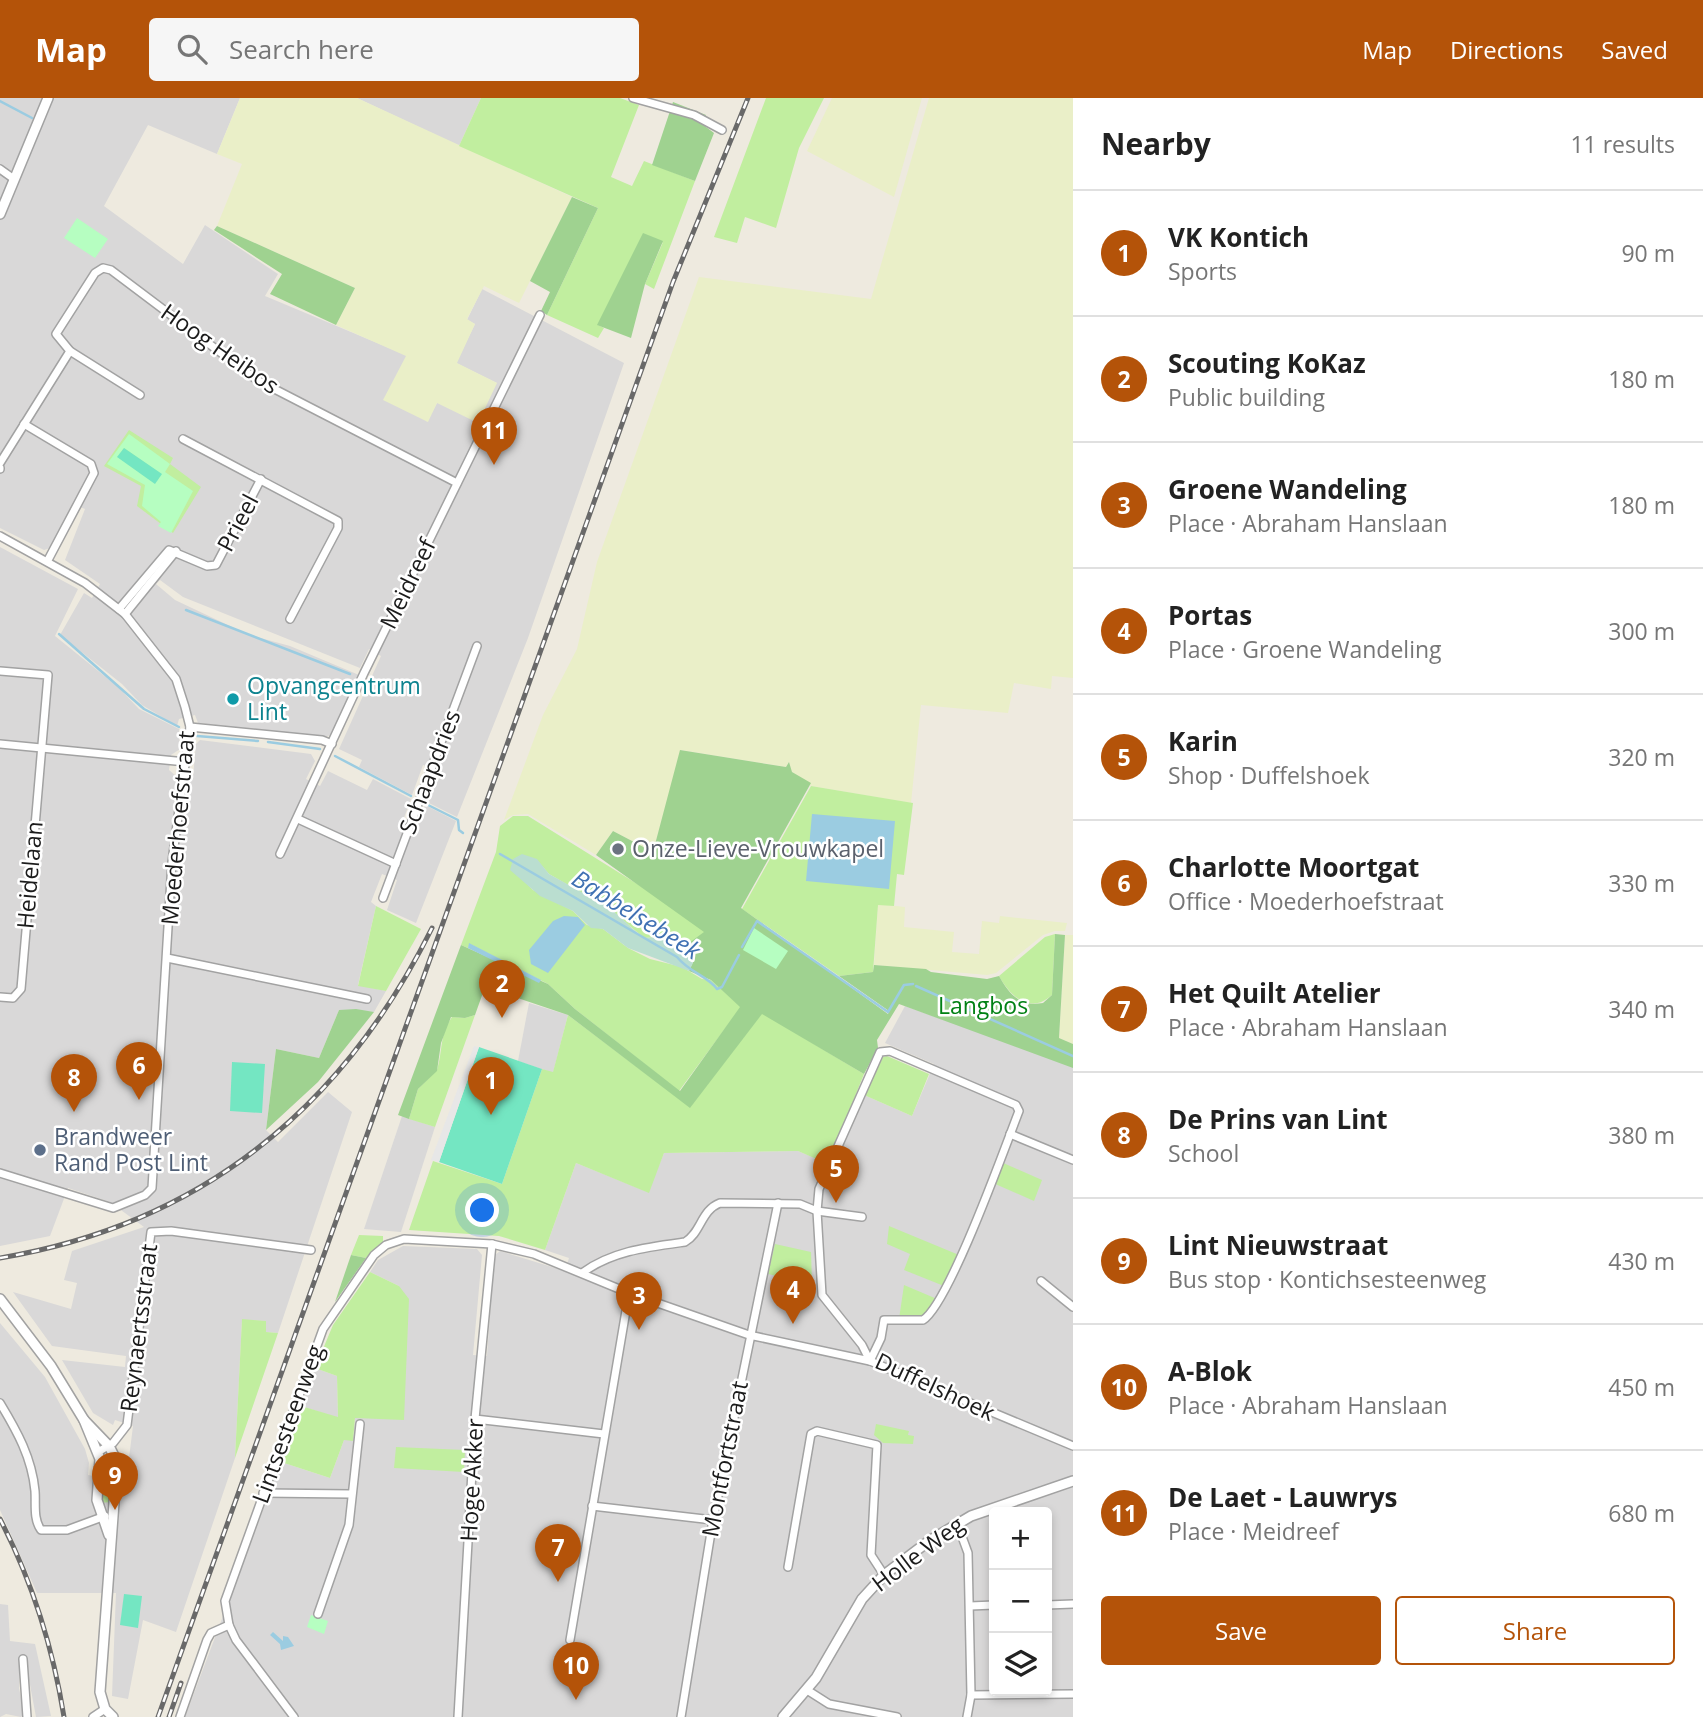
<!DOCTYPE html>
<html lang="en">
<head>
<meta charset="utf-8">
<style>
  body { margin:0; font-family:"Open Sans",sans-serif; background:#f6f6f6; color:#222 }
  .controls { position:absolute; right:21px; bottom:21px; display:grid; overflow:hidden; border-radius:7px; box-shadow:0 4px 10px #0003 }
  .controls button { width:63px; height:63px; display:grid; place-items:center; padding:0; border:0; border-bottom:2px solid #e0e0e0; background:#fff; color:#222; font:35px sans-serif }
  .you { position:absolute; left:483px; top:1113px; width:24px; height:24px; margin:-18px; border:5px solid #fff; border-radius:50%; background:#1a73e8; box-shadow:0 0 0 10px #1a73e833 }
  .badge { display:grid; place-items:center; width:46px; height:46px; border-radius:50%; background:#b45309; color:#fff; font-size:23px; font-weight:700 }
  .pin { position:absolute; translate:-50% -58px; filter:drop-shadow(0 2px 4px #0008) }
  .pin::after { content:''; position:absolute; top:37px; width:24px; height:21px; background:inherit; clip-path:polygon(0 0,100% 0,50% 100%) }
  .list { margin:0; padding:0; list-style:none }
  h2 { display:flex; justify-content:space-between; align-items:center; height:91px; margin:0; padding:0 28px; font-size:30px }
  h2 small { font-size:23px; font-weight:400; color:#767676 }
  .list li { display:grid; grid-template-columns:46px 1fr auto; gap:21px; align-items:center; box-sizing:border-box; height:126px; padding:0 28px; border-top:2px solid #e0e0e0 }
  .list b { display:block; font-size:26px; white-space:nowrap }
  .list p { margin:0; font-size:23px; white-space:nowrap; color:#767676 }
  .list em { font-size:23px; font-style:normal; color:#767676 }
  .actions { display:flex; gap:14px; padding:21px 28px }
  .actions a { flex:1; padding:16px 0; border:2px solid #b45309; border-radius:7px; text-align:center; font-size:24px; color:#b45309 }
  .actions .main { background:#b45309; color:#fff }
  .icon { flex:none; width:38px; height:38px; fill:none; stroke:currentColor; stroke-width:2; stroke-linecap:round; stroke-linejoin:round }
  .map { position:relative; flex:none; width:1073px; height:1619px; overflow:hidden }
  header { display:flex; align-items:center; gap:42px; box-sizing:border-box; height:98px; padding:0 35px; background:#b45309; color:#fff }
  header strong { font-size:33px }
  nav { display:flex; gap:38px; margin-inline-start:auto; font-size:24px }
  .search { width:490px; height:63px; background:#f6f6f6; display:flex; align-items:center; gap:18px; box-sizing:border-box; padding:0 24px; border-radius:7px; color:#767676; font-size:26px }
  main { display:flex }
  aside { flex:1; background:#fff }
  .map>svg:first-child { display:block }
  .residential { fill:#d9d8d8; fill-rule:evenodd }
  .farmland { fill:#eaefc8 }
  .grass { fill:#c1ee9f }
  .forest { fill:#9fd290 }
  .wetland { fill:#baded0 }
  .park { fill:#b6fec1; fill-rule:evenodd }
  .pitch { fill:#74e6c2 }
  .parking { fill:#e7e7e7 }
  .water { fill:#9bcce1 }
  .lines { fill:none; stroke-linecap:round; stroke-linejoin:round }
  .stream { stroke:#9bcce1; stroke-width:2.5 }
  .minor-casing { stroke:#a2a2a2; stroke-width:10 }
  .tertiary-casing { stroke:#a2a2a2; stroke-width:12 }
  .minor { stroke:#fff; stroke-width:7 }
  .tertiary { stroke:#fff; stroke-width:9 }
  .rail-casing { stroke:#696969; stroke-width:5 }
  .rail { stroke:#fff; stroke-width:2.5; stroke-dasharray:8; stroke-linecap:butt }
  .culture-dot { fill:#0f9aa8; stroke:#fff; stroke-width:2.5 }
  .worship-dot { fill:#6b7280; stroke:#fff; stroke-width:2.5 }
  .service-dot { fill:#5c6f8a; stroke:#fff; stroke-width:2.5 }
  .labels { text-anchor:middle; stroke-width:5; stroke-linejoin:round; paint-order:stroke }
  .street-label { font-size:23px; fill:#1b1b1b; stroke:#fff }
  .culture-label { font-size:23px; fill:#0d838f; stroke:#fff; text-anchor:start }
  .worship-label { font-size:23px; fill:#5b616d; stroke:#fff; text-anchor:start }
  .park-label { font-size:23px; fill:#018114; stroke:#fff }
  .service-label { font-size:23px; fill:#4e5e75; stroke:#fff; text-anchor:start }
  .water-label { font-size:24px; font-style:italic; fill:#4071b3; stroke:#fff }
</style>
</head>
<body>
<header>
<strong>Map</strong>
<div class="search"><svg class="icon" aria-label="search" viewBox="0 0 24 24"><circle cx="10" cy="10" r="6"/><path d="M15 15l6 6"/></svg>Search here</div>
<nav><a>Map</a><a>Directions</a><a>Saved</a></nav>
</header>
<main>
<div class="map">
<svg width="1073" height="1619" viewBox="0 0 1073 1619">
  <rect width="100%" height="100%" fill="#eeeadf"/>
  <g class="residential">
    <path d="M0,0h240l-23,56 -69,-29 -44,81 79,58 22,-39 73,49 -13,22 141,59 21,67 10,-19 60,-20 -41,-20 19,-39 -8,-4 15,-31 142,74 -96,275 -71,179 -30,-15 11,-32 -15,-5 -11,30 -53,-28 3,-7 -23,-11 42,-93 -12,-7 -9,19 -177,-71 -23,-17 -4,4 19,16 74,35 41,11 69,29 -27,60 -9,2 -125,-14 -3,-8 -16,4 -2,7 -35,-21 -20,-21 -62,-49 24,-42 8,5 8,-14 -35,-24 20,-51 -12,-5 -23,44 -6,2 -44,-22z"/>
    <path d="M357,0h124l-22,48z"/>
    <path d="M0,449l78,42 -23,47 63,51 21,22 40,20 1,20 -9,6 -2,15 7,6 17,2 3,-34 4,-4 111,14 4,7 -9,18 14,7 8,-15 39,19 6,-11 38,20 -12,32 14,5 12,-31 31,16 -40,102 -29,-13 10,-30 -15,-6 -11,28 5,4 -18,79 28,6 -12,21 -35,-2 -20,48 -43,-9 -10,81 12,12 50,-50 24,20 -74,221 -13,-1 1,-11 -24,-1 -7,138 -59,174 -33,-12 -15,79 -16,-3 4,-103h-79l-37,-83v-187l45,54 40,72 4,14 -1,12 38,7 7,-56 -18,-6 -2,5 -20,-12 -31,-53 63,7 1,-11 -74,-10 -39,-54 58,17 6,-26 -13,-3 8,-29 72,-24 -34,-25 -42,-14 -18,48 -50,10z"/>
    <path d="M529,905l39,12 -15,58 -35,-12z"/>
    <path d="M905,908l168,60v651h-888l96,-255 49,16 14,-38h9l2,-22 44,-132 -29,-14 8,-12 25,-14 74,3 5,6 -9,100 14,1 7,-100 6,-5 65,20 4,-13 -24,-8 31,-87 72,29 16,-39 134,-2 34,14 32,-70 48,21 22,-52 -49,-21zM994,1414h53v179h-53z"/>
    <path d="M402,1018l33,11 -34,105 -37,-3z"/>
    <path d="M315,1270l22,8 1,42 -37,-12z"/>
    <path d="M0,1506l8,1 2,36 25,3 16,72 -15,1 -11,-59 -5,1 -1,29 5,25 -3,4 -15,-3 -6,3z"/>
  </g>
  <g class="farmland">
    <path d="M240,0h117l215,99 -53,106 -35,-17 -17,33 8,5 -18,39 40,20 -19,40 -41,-20 -9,19 -45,-22 23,-44 -70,-31 19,-37 -138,-62 25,-62 -25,-10z"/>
    <path d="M832,0h90l-28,99 -87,-46z"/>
    <path d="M929,0h144v580l-21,-2 -1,13 -37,-6 -6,30 -87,-8 -10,98 -100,-17 -20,-15 -2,-9 -3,5 -105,-17 -28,102 -40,-21 -17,24 -68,-41 -15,1 -9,5 39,-105 34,-66 20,-87 102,-285 172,22z"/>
    <path d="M878,806l27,3 -1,20 50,5 -2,20 27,2 3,-33 17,2 1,-7 67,7 -2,8h-10l-12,4 -47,38 -9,2 -113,-10z"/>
    <path d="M1065,837h8v109l-14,-6z"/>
  </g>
  <g class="grass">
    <path d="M481,0h139l19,7 -28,72 21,9 12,-25 51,20 -41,108 -9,-5 18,-42 -65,83 6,3 -6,10 -51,-23 51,-107 -139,-62z"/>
    <path d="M766,0h58l-25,50 -23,80 -31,-11 -8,26 -23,-6z"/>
    <path d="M129,332l44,28 -3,6 31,23 -28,46 -36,-27 4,-20 -37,-20z"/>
    <path d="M811,688l102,17 -9,72 -7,-1 -3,32 -16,-1 -5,67 -34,4 -97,-67z"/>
    <path d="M513,718h15l188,117 -27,10 2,10 -30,-16 -17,1 -34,-29 -61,-35 -13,-15 -17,17 14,14 40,21 14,14 16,4 25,19 22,11 32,8 20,12 9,1 30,27 -62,84 -104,-82 -27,-25 -78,-40 -2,4 -7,-3 35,-93 4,-26z"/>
    <path d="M376,808l45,23 -35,62 -28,-5z"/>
    <path d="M1055,836l-3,61c-22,20 -42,1 -53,-19l46,-39z"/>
    <path d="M762,915l102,61 -36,90 -30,-13 -134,2 -15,40 -73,-30 -31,87 -46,-14 -90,-6 24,-69 69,23 40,-115 11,3 15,-57 122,92z"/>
    <path d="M475,917l-40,112 -26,-8 9,-30 19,-19c6,-19 2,-34 15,-53l13,1z"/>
    <path d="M887,958l42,18 -17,42 -48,-21 19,-38z"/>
    <path d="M1001,1064l41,18 -8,21 -41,-18z"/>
    <path d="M889,1128l70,29 -15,31 -40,-16 6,-16 -23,-10z"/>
    <path d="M359,1137l24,1v6l-17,16 -15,-3z"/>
    <path d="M775,1146l36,8 1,32 -44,-10z"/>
    <path d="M370,1174l29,14 10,13 -5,121 -49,-2 -2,23 -9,-1 -14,38 -49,-16 20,-56 37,11 -1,-41 -22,-8 18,-43z"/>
    <path d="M904,1187l33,14 -12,17 -26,3z"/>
    <path d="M242,1221l24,2v11l12,1 -43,125z"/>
    <path d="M876,1326l33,7 -1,4 6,1 -1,8 -30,-1 -9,-8z"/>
    <path d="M396,1349l69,3 -1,22 -70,-4z"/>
    <path d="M110,1358l5,5 -4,41 -11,1 2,-45z"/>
  </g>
  <g class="forest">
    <path d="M673,4l33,13 -4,9 12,9 -19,48 -43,-16z"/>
    <path d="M572,99l26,11 -51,107 -6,-4 9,-19 -20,-11z"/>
    <path d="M217,128l138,62 -19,37 -66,-31 12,-20 -68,-44z"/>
    <path d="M643,135l20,8 -18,43 -14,54 -34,-13z"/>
    <path d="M680,652l106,17 3,-5 3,10 19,11 -70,125 147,106 1,-3 -50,-35 34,-4 1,-7 52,4 5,3 56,7 12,-3c10,18 21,31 44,27l9,-8 3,-61 10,1 -6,103 14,6v24l-174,-64 -22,36 1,8 -14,26 -102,-60 -72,94 -122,-93 -83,-28 -10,28 -10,3 -14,-1 -10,26 -4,28 -19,18 -9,30 -11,-4 63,-170 87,39 27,25 105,82 60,-84 -29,-27 -22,-9 4,-9 -4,-19 15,-11 -108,-77 17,-24 40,21z"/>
    <path d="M356,911l18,3 -56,70 -52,48 10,-81 43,9 20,-48z"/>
    <path d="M351,1157l15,3 -31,44z"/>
  </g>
  <path class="wetland" d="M522,756l15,5 12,15 61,34 33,30 18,-1 30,16 2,10 -4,8 -61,-23 -25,-19 -12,-1 -18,-17 -33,-15 -30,-26 3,-11z"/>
  <g class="park">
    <path d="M77,120l31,21 -13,19 -31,-20z"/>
    <path d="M129,336l41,30 -5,8 28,19 -22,42 -13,-7 3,-4 -19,-16 3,-21 -38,-21zM124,350l37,26 -6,9 -37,-26z"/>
    <path d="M754,830l34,23 -12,18 -33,-19z"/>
    <path d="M311,1517l17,6 -4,13 -17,-7z"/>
  </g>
  <g class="pitch">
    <path d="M124,350l38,26 -7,10 -38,-27z"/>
    <path d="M479,949l63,22 -40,115 -63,-22z"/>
    <path d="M232,964l33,2 -3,49 -32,-2z"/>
    <path d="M124,1496l18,2 -4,32 -18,-3z"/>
  </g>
  <path class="parking" d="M474,948l5,1 -40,115 -8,-2z"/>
  <g class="water">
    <path d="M812,716l83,7 -6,68 -83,-8z"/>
    <path d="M564,818l14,1 7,8 -37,48 -17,-9 -2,-14 24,-29z"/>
    <path d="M469,845l72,37 -2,3 -71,-35z"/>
    <path d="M273,1534l10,9v-5l5,1 6,9 -13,4 -1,-6 -10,-9z"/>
  </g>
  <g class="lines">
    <g class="stream">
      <path d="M0,3l32,17"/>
      <path d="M186,512l164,64"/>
      <path d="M59,536l85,75 35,18"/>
      <path d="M197,638l61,5"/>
      <path d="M268,644l52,7"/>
      <path d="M335,658l76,40"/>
      <path d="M426,706l32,16 1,10 4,3"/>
      <path d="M500,756l177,103c13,16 31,19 40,32l5,-2 17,-32"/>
      <path d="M742,849l15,-26 131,91 16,-27 9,-1"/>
      <path d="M916,888l157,70"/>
    </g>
    <g class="minor-casing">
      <g id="minor">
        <path d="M633,0l61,17 28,15"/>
        <path d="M0,71l14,10"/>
        <path d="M140,297l-70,-44 -14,-17 39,-61 8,-5 8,2 146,110 200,103"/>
        <path d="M24,326l67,40 3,9 -46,87"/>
        <path d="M183,341l155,82v7l-48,91"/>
        <path d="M0,365l70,-112"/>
        <path d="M0,370v1"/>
        <path d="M0,438l85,47 40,31 51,65 9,28 5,20 -18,135 -20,326 -7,7 -32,13 -113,-35"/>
        <path d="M119,511l50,-59 38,16 9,-1 45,-86"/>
        <path d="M125,516l51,-63"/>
        <path d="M0,573l48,4 -27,314 -8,9 -13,-1"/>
        <path d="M190,629l132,13 10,4"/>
        <path d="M0,646l186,18"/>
        <path d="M298,721l98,45"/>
        <path d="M280,756l84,-181 176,-358"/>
        <path d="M383,800l94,-252"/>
        <path d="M167,860l200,41"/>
        <path d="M890,953l126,54 3,6c-14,36 -70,193 -96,209h-39l-3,18 -11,23 -8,-16 -40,-50 -5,-84 2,-22 61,-137z"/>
        <path d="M1010,1036l63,26"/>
        <path d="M582,1175c30,-22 66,-26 103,-31 16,-9 16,-32 35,-39l80,1 17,7 45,6"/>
        <path d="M1041,1183l32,26"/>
        <path d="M0,1305c17,28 32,55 35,88 1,13 -2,28 6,39h26l38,-14"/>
        <path d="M475,1321l129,15"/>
        <path d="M98,1354l15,-9 14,-18 24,-193 20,-1 140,19"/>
        <path d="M263,1395l88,1"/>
        <path d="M592,1408l121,14"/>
        <path d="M957,1425l11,30 3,142 -4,22"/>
        <path d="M788,1469l23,-133 6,-3 60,14 -6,110 13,20"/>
        <path d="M1047,1507l26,-1"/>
        <path d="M970,1508l24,-1"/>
        <path d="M318,1516l31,-89 11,-101"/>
        <path d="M570,1542l59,-347"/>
        <path d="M23,1561l4,58"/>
        <path d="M807,1592l22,14 68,13"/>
        <path d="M971,1597l102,-1"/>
        <path d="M93,1619l12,-8"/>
        <path d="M180,1619l27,-77 4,-7 18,-8"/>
        <path d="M294,1619l-58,-77 -7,-15 -4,-24 98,-272 51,-74 12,-10 18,-6 88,5 42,10 95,39 120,42 121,26 203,85"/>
        <path d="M458,1619l17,-298 17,-175"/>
        <path d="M681,1619l32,-197 65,-317"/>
      </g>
    </g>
    <g class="tertiary-casing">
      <g id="tertiary">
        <path d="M0,116l48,-116"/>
        <path d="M0,1201l51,67 33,54 16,39 -3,41 12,35"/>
        <path d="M84,1322l25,26 8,16 -17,230 5,17 8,8"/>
        <path d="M783,1619l33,-39 46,-79 22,-24 45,-34 42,-25 102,-35"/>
      </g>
    </g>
    <use href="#minor" class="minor"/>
    <use href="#tertiary" class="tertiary"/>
    <g class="rail-casing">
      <g id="rail">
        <path d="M0,1160c202,-34 342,-149 432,-330"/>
        <path d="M0,1421c32,62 53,129 64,198"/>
        <path d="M158,1619l515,-1435 75,-184"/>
        <path d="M169,1619l12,-34"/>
      </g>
    </g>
    <use href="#rail" class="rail"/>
  </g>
  <circle class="culture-dot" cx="233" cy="601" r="7"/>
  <circle class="worship-dot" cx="618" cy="751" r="7"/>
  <circle class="service-dot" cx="40" cy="1052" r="7"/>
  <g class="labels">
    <g class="street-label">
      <text transform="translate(220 251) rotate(35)" y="8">Hoog Heibos</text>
      <text transform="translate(238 425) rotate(-62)" y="8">Prieel</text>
      <text transform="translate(408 486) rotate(-64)" y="8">Meidreef</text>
      <text transform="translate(430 674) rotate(-69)" y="8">Schaapdries</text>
      <text transform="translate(178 730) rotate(-85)" y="8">Moederhoefstraat</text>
      <text transform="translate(30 777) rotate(-85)" y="8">Heidelaan</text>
      <text transform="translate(139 1230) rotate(-83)" y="8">Reynaertsstraat</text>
      <text transform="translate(935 1289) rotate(25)" y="8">Duffelshoek</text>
      <text transform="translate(288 1326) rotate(-70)" y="8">Lintsesteenweg</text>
      <text transform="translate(725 1361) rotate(-79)" y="8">Montfortstraat</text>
      <text transform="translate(472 1382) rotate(-87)" y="8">Hoge Akker</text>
      <text transform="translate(918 1456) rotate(-37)" y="8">Holle Weg</text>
    </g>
    <g class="culture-label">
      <text x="247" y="596">Opvangcentrum<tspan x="247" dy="26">Lint</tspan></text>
    </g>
    <g class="worship-label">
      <text x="632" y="759">Onze-Lieve-Vrouwkapel</text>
    </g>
    <g class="park-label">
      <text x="983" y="916">Langbos</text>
    </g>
    <g class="service-label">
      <text x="54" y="1047">Brandweer<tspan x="54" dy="26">Rand Post Lint</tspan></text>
    </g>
    <g class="water-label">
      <text transform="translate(636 817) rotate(32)" y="8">Babbelsebeek</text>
    </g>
  </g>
</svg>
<div class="controls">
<button>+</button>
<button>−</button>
<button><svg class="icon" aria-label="layers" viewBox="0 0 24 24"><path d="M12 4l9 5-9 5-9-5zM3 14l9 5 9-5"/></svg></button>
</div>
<div class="you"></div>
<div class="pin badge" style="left:491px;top:1017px">1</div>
<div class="pin badge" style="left:502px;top:920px">2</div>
<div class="pin badge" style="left:639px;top:1232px">3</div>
<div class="pin badge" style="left:793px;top:1226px">4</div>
<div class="pin badge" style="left:836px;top:1105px">5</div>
<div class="pin badge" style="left:139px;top:1002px">6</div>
<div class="pin badge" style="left:558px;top:1484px">7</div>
<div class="pin badge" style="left:74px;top:1014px">8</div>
<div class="pin badge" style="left:115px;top:1412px">9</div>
<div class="pin badge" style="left:576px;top:1602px">10</div>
<div class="pin badge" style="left:494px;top:367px">11</div>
</div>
<aside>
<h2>Nearby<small>11 results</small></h2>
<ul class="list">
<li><span class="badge">1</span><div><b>VK Kontich</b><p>Sports</p></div><em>90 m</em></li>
<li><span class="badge">2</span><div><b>Scouting KoKaz</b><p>Public building</p></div><em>180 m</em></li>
<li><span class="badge">3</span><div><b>Groene Wandeling</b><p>Place · Abraham Hanslaan</p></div><em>180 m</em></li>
<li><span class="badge">4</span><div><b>Portas</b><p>Place · Groene Wandeling</p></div><em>300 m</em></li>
<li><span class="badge">5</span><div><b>Karin</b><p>Shop · Duffelshoek</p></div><em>320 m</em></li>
<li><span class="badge">6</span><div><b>Charlotte Moortgat</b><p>Office · Moederhoefstraat</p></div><em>330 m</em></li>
<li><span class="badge">7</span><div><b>Het Quilt Atelier</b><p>Place · Abraham Hanslaan</p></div><em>340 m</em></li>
<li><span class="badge">8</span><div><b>De Prins van Lint</b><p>School</p></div><em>380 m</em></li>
<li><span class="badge">9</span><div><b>Lint Nieuwstraat</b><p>Bus stop · Kontichsesteenweg</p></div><em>430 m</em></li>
<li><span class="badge">10</span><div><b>A-Blok</b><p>Place · Abraham Hanslaan</p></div><em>450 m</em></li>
<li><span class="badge">11</span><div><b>De Laet - Lauwrys</b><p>Place · Meidreef</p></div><em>680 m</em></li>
</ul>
<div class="actions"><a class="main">Save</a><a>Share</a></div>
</aside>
</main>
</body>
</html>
